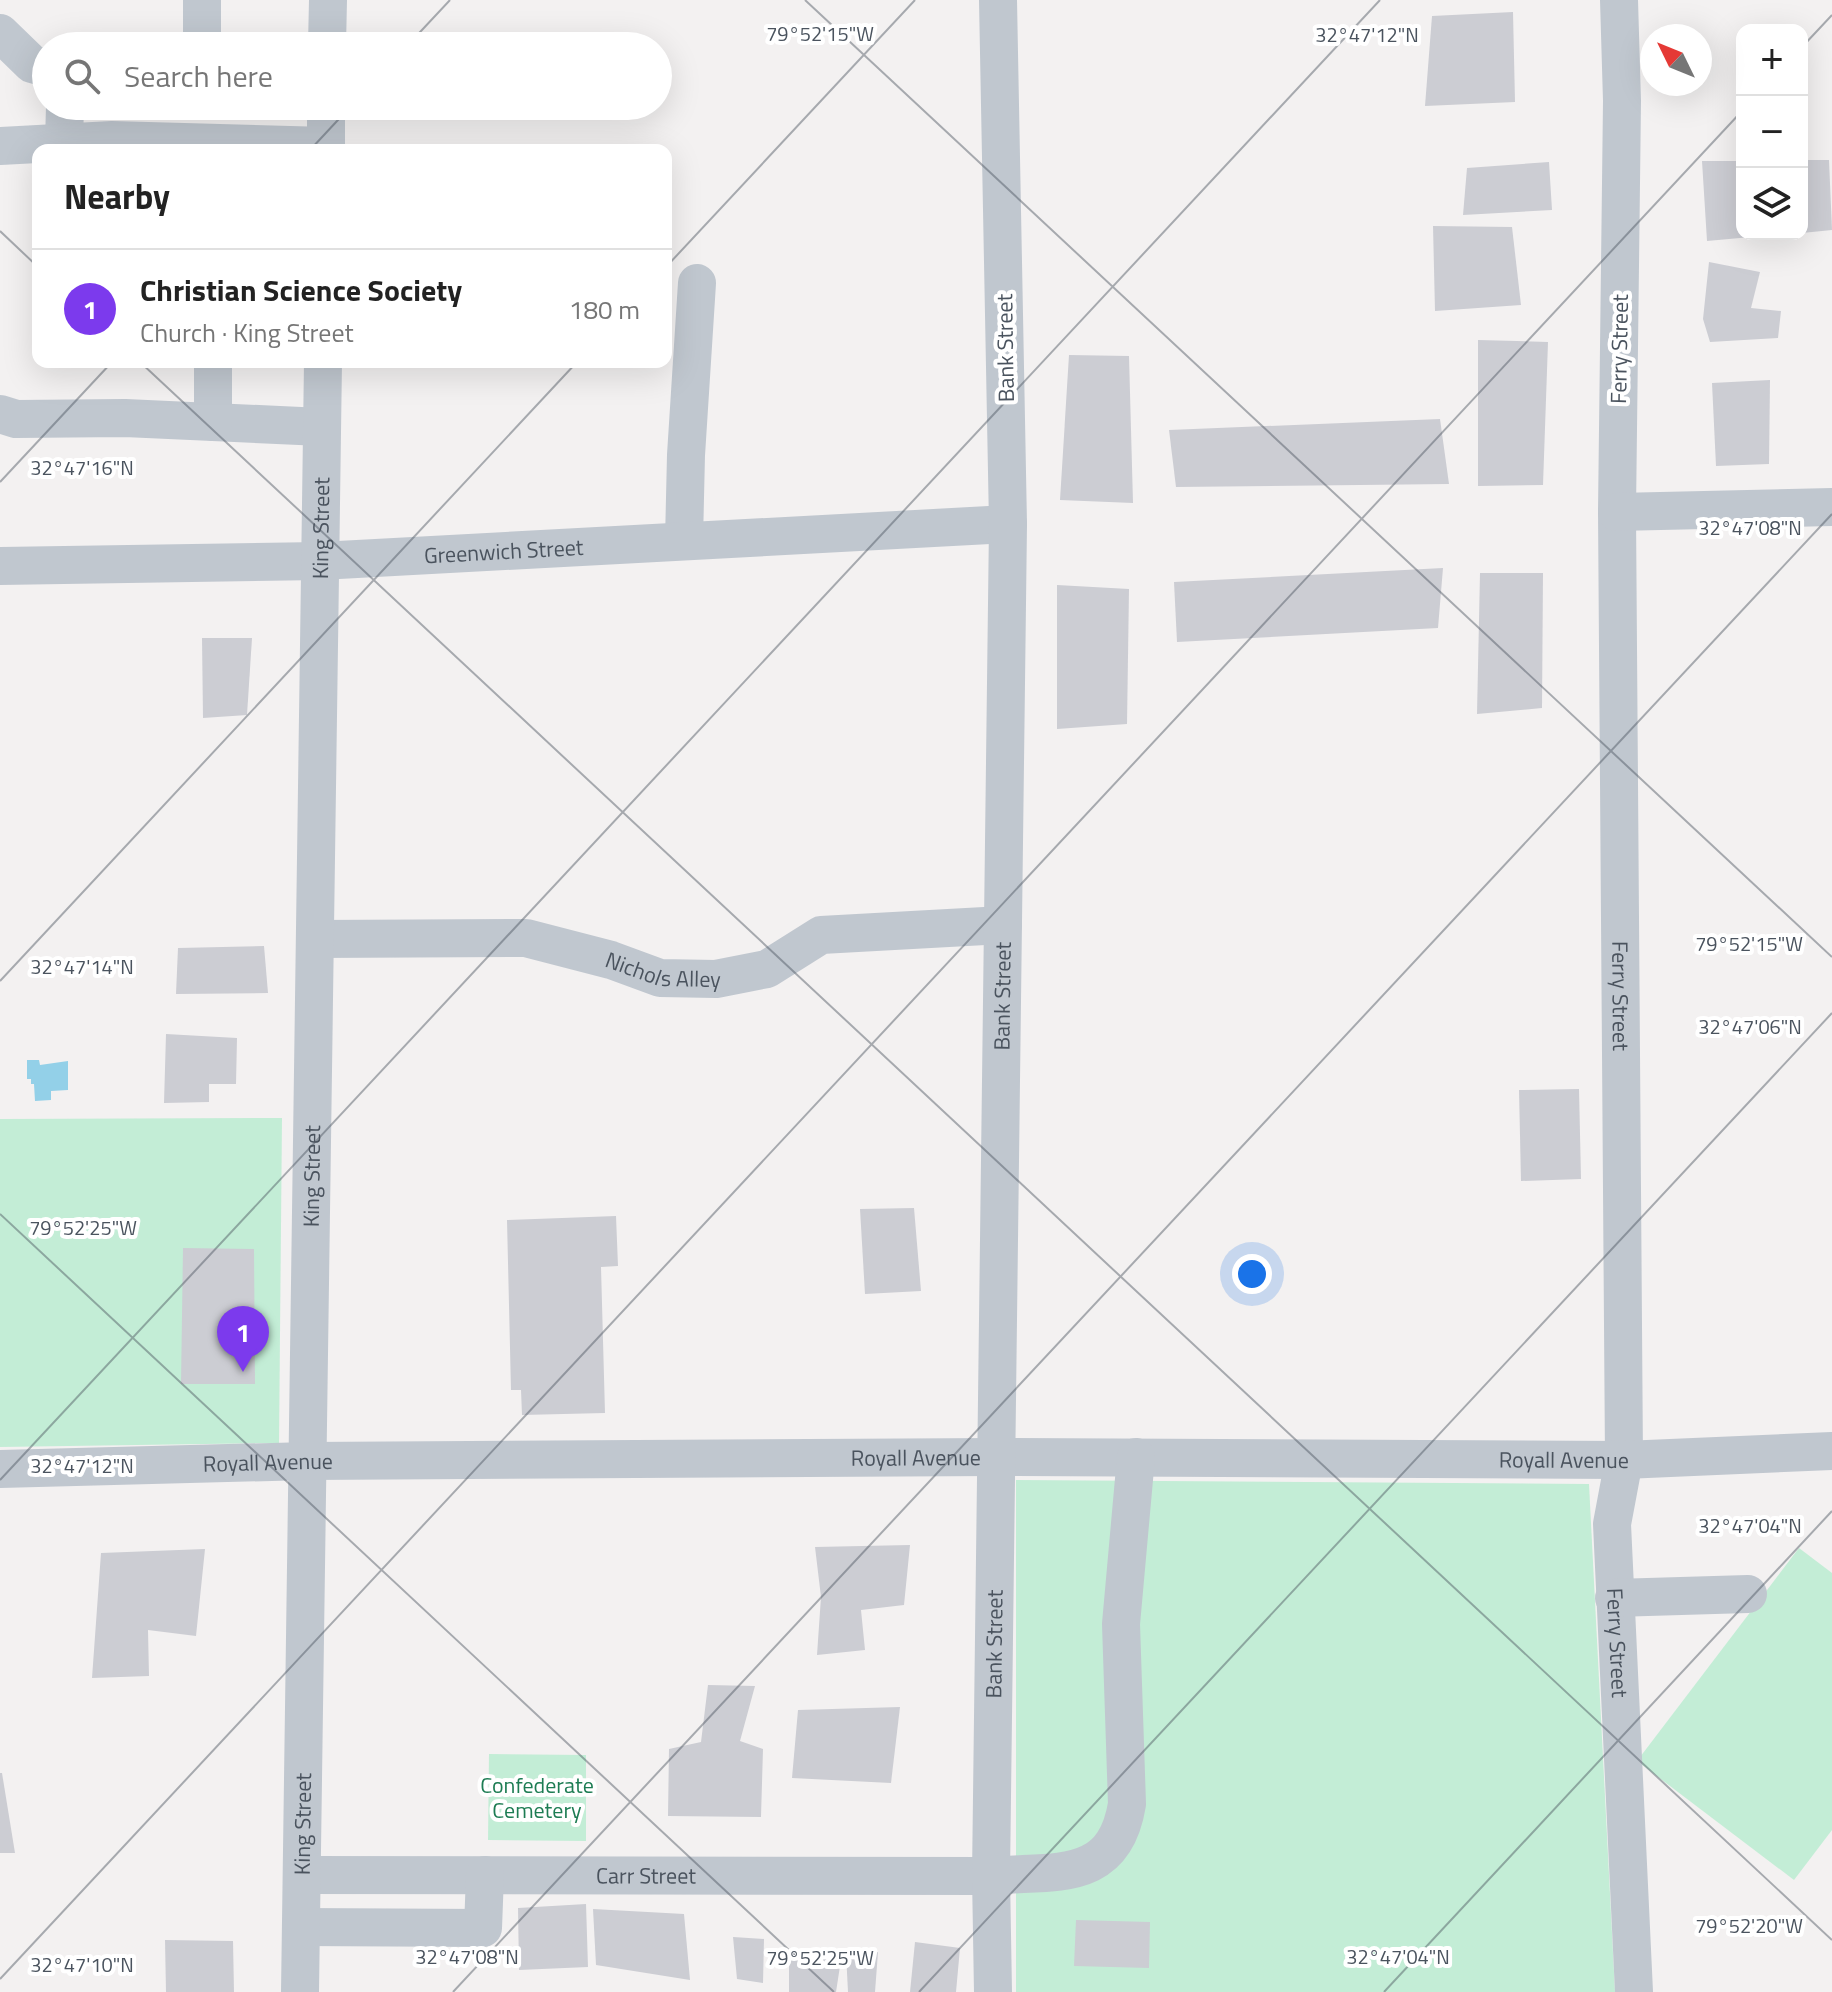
<!DOCTYPE html>
<html lang="en">
<head>
<meta charset="utf-8">
<style>
  body { margin:0; font-family:"Titillium Web",sans-serif; background:#f6f6f6; color:#222 }
  .controls { position:absolute; right:24px; top:24px; display:grid; overflow:hidden; border-radius:16px; box-shadow:0 8px 32px #0002 }
  .controls button { width:72px; height:72px; display:grid; place-items:center; padding:0; border:0; border-bottom:2px solid #e0e0e0; background:#fff; color:#222; font:40px sans-serif }
  .compass { position:absolute; left:1640px; top:24px; width:72px; height:72px; border-radius:50%; background:#fff; box-shadow:0 8px 32px #0002; rotate:313deg }
  .you { position:absolute; left:1252px; top:1274px; width:28px; height:28px; margin:-20px; border:6px solid #fff; border-radius:50%; background:#1a73e8; box-shadow:0 0 0 12px #1a73e833 }
  .badge { display:grid; place-items:center; width:52px; height:52px; border-radius:50%; background:#7c3aed; color:#fff; font-size:26px; font-weight:700 }
  .pin { position:absolute; translate:-50% -66px; filter:drop-shadow(0 2px 4px #0008) }
  .pin::after { content:''; position:absolute; top:42px; width:28px; height:24px; background:inherit; clip-path:polygon(0 0,100% 0,50% 100%) }
  .list { margin:0; padding:0; list-style:none }
  h2 { display:flex; justify-content:space-between; align-items:center; height:104px; margin:0; padding:0 32px; font-size:34px }
  h2 small { font-size:26px; font-weight:400; color:#767676 }
  .list li { display:grid; grid-template-columns:52px 1fr auto; gap:24px; align-items:center; box-sizing:border-box; height:120px; padding:0 32px; border-top:2px solid #e0e0e0 }
  .list b { display:block; font-size:30px; white-space:nowrap }
  .list p { margin:0; font-size:26px; white-space:nowrap; color:#767676 }
  .list em { font-size:26px; font-style:normal; color:#767676 }
  .icon { flex:none; width:44px; height:44px; fill:none; stroke:currentColor; stroke-width:2; stroke-linecap:round; stroke-linejoin:round }
  .map { position:relative; flex:none; width:1832px; height:1992px; overflow:hidden }
  .search { position:absolute; background:#fff; box-shadow:0 8px 32px #0002; left:32px; top:32px; width:640px; height:88px; display:flex; align-items:center; gap:20px; box-sizing:border-box; padding:0 28px; border-radius:44px; color:#767676; font-size:30px }
  .panel { position:absolute; background:#fff; box-shadow:0 8px 32px #0002; left:32px; top:144px; width:640px; height:224px; border-radius:16px }
  .map>svg:first-child { display:block }
  .green { fill:#c3edd6 }
  .water { fill:#93d0e8 }
  .building { fill:#cccdd3 }
  .lines { fill:none; stroke-linecap:round; stroke-linejoin:round }
  .minor { stroke:#c0c7cf; stroke-width:38 }
  .ticks { fill:none; stroke:#4a535e; stroke-width:2; stroke-opacity:0.45 }
  .labels { text-anchor:middle; stroke-width:8; stroke-linejoin:round; paint-order:stroke }
  .street-label { font-size:22px; fill:#4a535e; stroke:#fff }
  .park-label { font-size:22px; fill:#1d7c53; stroke:#fff }
  .ticks-label { font-size:20px; text-anchor:middle; fill:#4a535e; stroke:#fff; stroke-width:8; stroke-linejoin:round; paint-order:stroke }
</style>
</head>
<body>
<div class="map">
<svg width="1832" height="1992" viewBox="0 0 1832 1992">
  <rect width="100%" height="100%" fill="#f3f1f1"/>
  <g class="green">
    <path d="M282,1118l-3,325 -279,4v-328z"/>
    <path d="M1016,1480l573,4 26,508h-599z"/>
    <path d="M1799,1548l33,25v257l-38,50 -157,-119z"/>
    <path d="M489,1754l97,1v86l-98,-1z"/>
  </g>
  <path class="water" d="M27,1060h12l1,5 28,-4v29l-17,1v9l-16,1 -1,-17h-3v-5h-4z"/>
  <g class="building">
    <path d="M1513,12l2,90 -90,4 7,-90z"/>
    <path d="M1802,160h27l3,70 -30,3z"/>
    <path d="M1702,161h40v73h20v2l-55,5z"/>
    <path d="M1549,162l3,48 -89,5 4,-47z"/>
    <path d="M1433,226l79,1 9,78 -86,6z"/>
    <path d="M1709,262l51,10 -9,36 30,3 -3,27 -68,4 -7,-23z"/>
    <path d="M1478,340l70,2 -5,143 -65,1z"/>
    <path d="M1069,355l60,1 4,147 -73,-3z"/>
    <path d="M1770,380l-1,84 -53,2 -4,-83z"/>
    <path d="M1440,419l9,65 -273,3 -7,-57z"/>
    <path d="M1443,568l-5,60 -261,14 -3,-60z"/>
    <path d="M1480,573h63l-1,135 -65,6z"/>
    <path d="M1057,585l72,4 -2,135 -70,5z"/>
    <path d="M202,638h50l-5,77 -44,3z"/>
    <path d="M264,946l4,47 -92,1 2,-46z"/>
    <path d="M166,1034l71,4 -1,46h-27v18l-45,1z"/>
    <path d="M1579,1089l2,90 -60,2 -2,-91z"/>
    <path d="M914,1208l7,83 -56,3 -5,-85z"/>
    <path d="M616,1216l2,50 -17,1 4,146 -83,2 -1,-25h-10l-4,-170z"/>
    <path d="M183,1248l71,1 1,135h-74z"/>
    <path d="M910,1545l-6,60 -43,5 4,40 -48,5 4,-58 -6,-50z"/>
    <path d="M205,1549l-9,87 -48,-6 1,46 -57,2 9,-125z"/>
    <path d="M708,1685l47,1 -15,55 23,8 -2,68 -93,-1 1,-67 32,-7z"/>
    <path d="M900,1707l-9,76 -99,-5 6,-68z"/>
    <path d="M0,1773h2l13,80h-15z"/>
    <path d="M586,1904l2,63 -69,3 -1,-62z"/>
    <path d="M593,1909l91,5 6,66 -94,-15z"/>
    <path d="M1076,1920l74,2 -1,46 -75,-2z"/>
    <path d="M733,1937l31,2 -1,44 -26,-4z"/>
    <path d="M165,1940l68,1 1,51h-68z"/>
    <path d="M915,1942l45,6 -4,44h-46z"/>
    <path d="M789,1950l53,3 -6,39h-47z"/>
    <path d="M878,1952l-3,40h-27l-2,-39z"/>
  </g>
  <g class="lines">
    <g class="minor">
      <path d="M202,0v46"/>
      <path id="s1" d="M1619,0l3,101 -5,411 7,948 -12,64 22,468"/>
      <path d="M0,33l32,31 14,4"/>
      <path d="M327,46l1,-46"/>
      <path d="M64,142l1,-36"/>
      <path d="M0,146l112,-6 214,6"/>
      <path d="M326,150v-44"/>
      <path d="M0,414l16,5 109,-1 197,9"/>
      <path d="M213,422v-60"/>
      <path d="M1617,512l215,-5"/>
      <path d="M684,541l2,-86 11,-172"/>
      <path id="s2" d="M0,566l320,-5 688,-37"/>
      <path id="s3" d="M316,939l210,-1 85,22 49,18 56,1 51,-10 54,-34 182,-10"/>
      <path id="s4" d="M0,1469l308,-8 688,-4 628,3 208,-9"/>
      <path d="M1614,1598l134,-4"/>
      <path id="s5" d="M302,1875l689,1c64,-6 123,8 136,-72l-6,-180 15,-167"/>
      <path d="M301,1927l182,1 2,-53"/>
      <path id="s6" d="M300,1992l23,-1630"/>
      <path id="s7" d="M993,1992l-2,-116 17,-1352 -10,-524"/>
    </g>
  </g>
  <path class="ticks" d="M805,0l1027,957M407,46l43,-46M1802,47l30,-32M310,150l41,-44M0,231l38,36M666,267l249,-267M140,362l1692,1578M0,482l112,-120M0,981l577,-619M0,1214l834,778M0,1480l1380,-1480M0,1979l1742,-1868M453,1992l1379,-1478M919,1992l913,-979M1384,1992l448,-481"/>
  <g class="labels">
    <g class="street-label">
      <text transform="translate(1005 348) rotate(-91)" y="8">Bank Street</text>
      <text transform="translate(1619 349) rotate(-89)" y="8">Ferry Street</text>
      <text dy="8" stroke="none"><textPath href="#s6" startOffset="1464">King Street</textPath></text>
      <text dy="8" stroke="none"><textPath href="#s2" startOffset="504">Greenwich Street</textPath></text>
      <text dy="8" stroke="none"><textPath href="#s3" startOffset="352">Nichols Alley</textPath></text>
      <text dy="8" stroke="none"><textPath href="#s7" startOffset="996">Bank Street</textPath></text>
      <text dy="8" stroke="none"><textPath href="#s1" startOffset="996">Ferry Street</textPath></text>
      <text dy="8" stroke="none"><textPath href="#s6" startOffset="816">King Street</textPath></text>
      <text dy="8" stroke="none"><textPath href="#s4" startOffset="916">Royall Avenue</textPath></text>
      <text dy="8" stroke="none"><textPath href="#s4" startOffset="1564">Royall Avenue</textPath></text>
      <text dy="8" stroke="none"><textPath href="#s4" startOffset="268">Royall Avenue</textPath></text>
      <text dy="8" stroke="none"><textPath href="#s7" startOffset="348">Bank Street</textPath></text>
      <text dy="8" stroke="none"><textPath href="#s1" startOffset="1644">Ferry Street</textPath></text>
      <text dy="8" stroke="none"><textPath href="#s6" startOffset="168">King Street</textPath></text>
      <text dy="8" stroke="none"><textPath href="#s5" startOffset="344">Carr Street</textPath></text>
    </g>
    <g class="park-label">
      <text x="537" y="1793">Confederate<tspan x="537" dy="25">Cemetery</tspan></text>
    </g>
  </g>
  <g class="ticks-label">
    <text x="820" y="41">79°52'15"W</text>
    <text x="1367" y="42">32°47'12"N</text>
    <text x="82" y="475">32°47'16"N</text>
    <text x="1750" y="535">32°47'08"N</text>
    <text x="1749" y="951">79°52'15"W</text>
    <text x="82" y="974">32°47'14"N</text>
    <text x="1750" y="1034">32°47'06"N</text>
    <text x="83" y="1235">79°52'25"W</text>
    <text x="82" y="1473">32°47'12"N</text>
    <text x="1750" y="1533">32°47'04"N</text>
    <text x="1749" y="1933">79°52'20"W</text>
    <text x="467" y="1964">32°47'08"N</text>
    <text x="1398" y="1964">32°47'04"N</text>
    <text x="820" y="1965">79°52'25"W</text>
    <text x="82" y="1972">32°47'10"N</text>
  </g>
</svg>
<div class="controls">
<button>+</button>
<button>−</button>
<button><svg class="icon" aria-label="layers" viewBox="0 0 24 24"><path d="M12 4l9 5-9 5-9-5zM3 14l9 5 9-5"/></svg></button>
</div>
<svg class="compass" viewBox="-18 -18 36 36"><path d="M0-13l5 13h-10z" fill="#e53935"/><path d="M0 13l5-13h-10z" fill="#767676"/></svg>
<div class="you"></div>
<div class="pin badge" style="left:243px;top:1372px">1</div>
<div class="search"><svg class="icon" aria-label="search" viewBox="0 0 24 24"><circle cx="10" cy="10" r="6"/><path d="M15 15l6 6"/></svg>Search here</div>
<section class="panel">
<h2>Nearby<small></small></h2>
<ul class="list">
<li><span class="badge">1</span><div><b>Christian Science Society</b><p>Church · King Street</p></div><em>180 m</em></li>
</ul>
</section>
</div>
</body>
</html>
